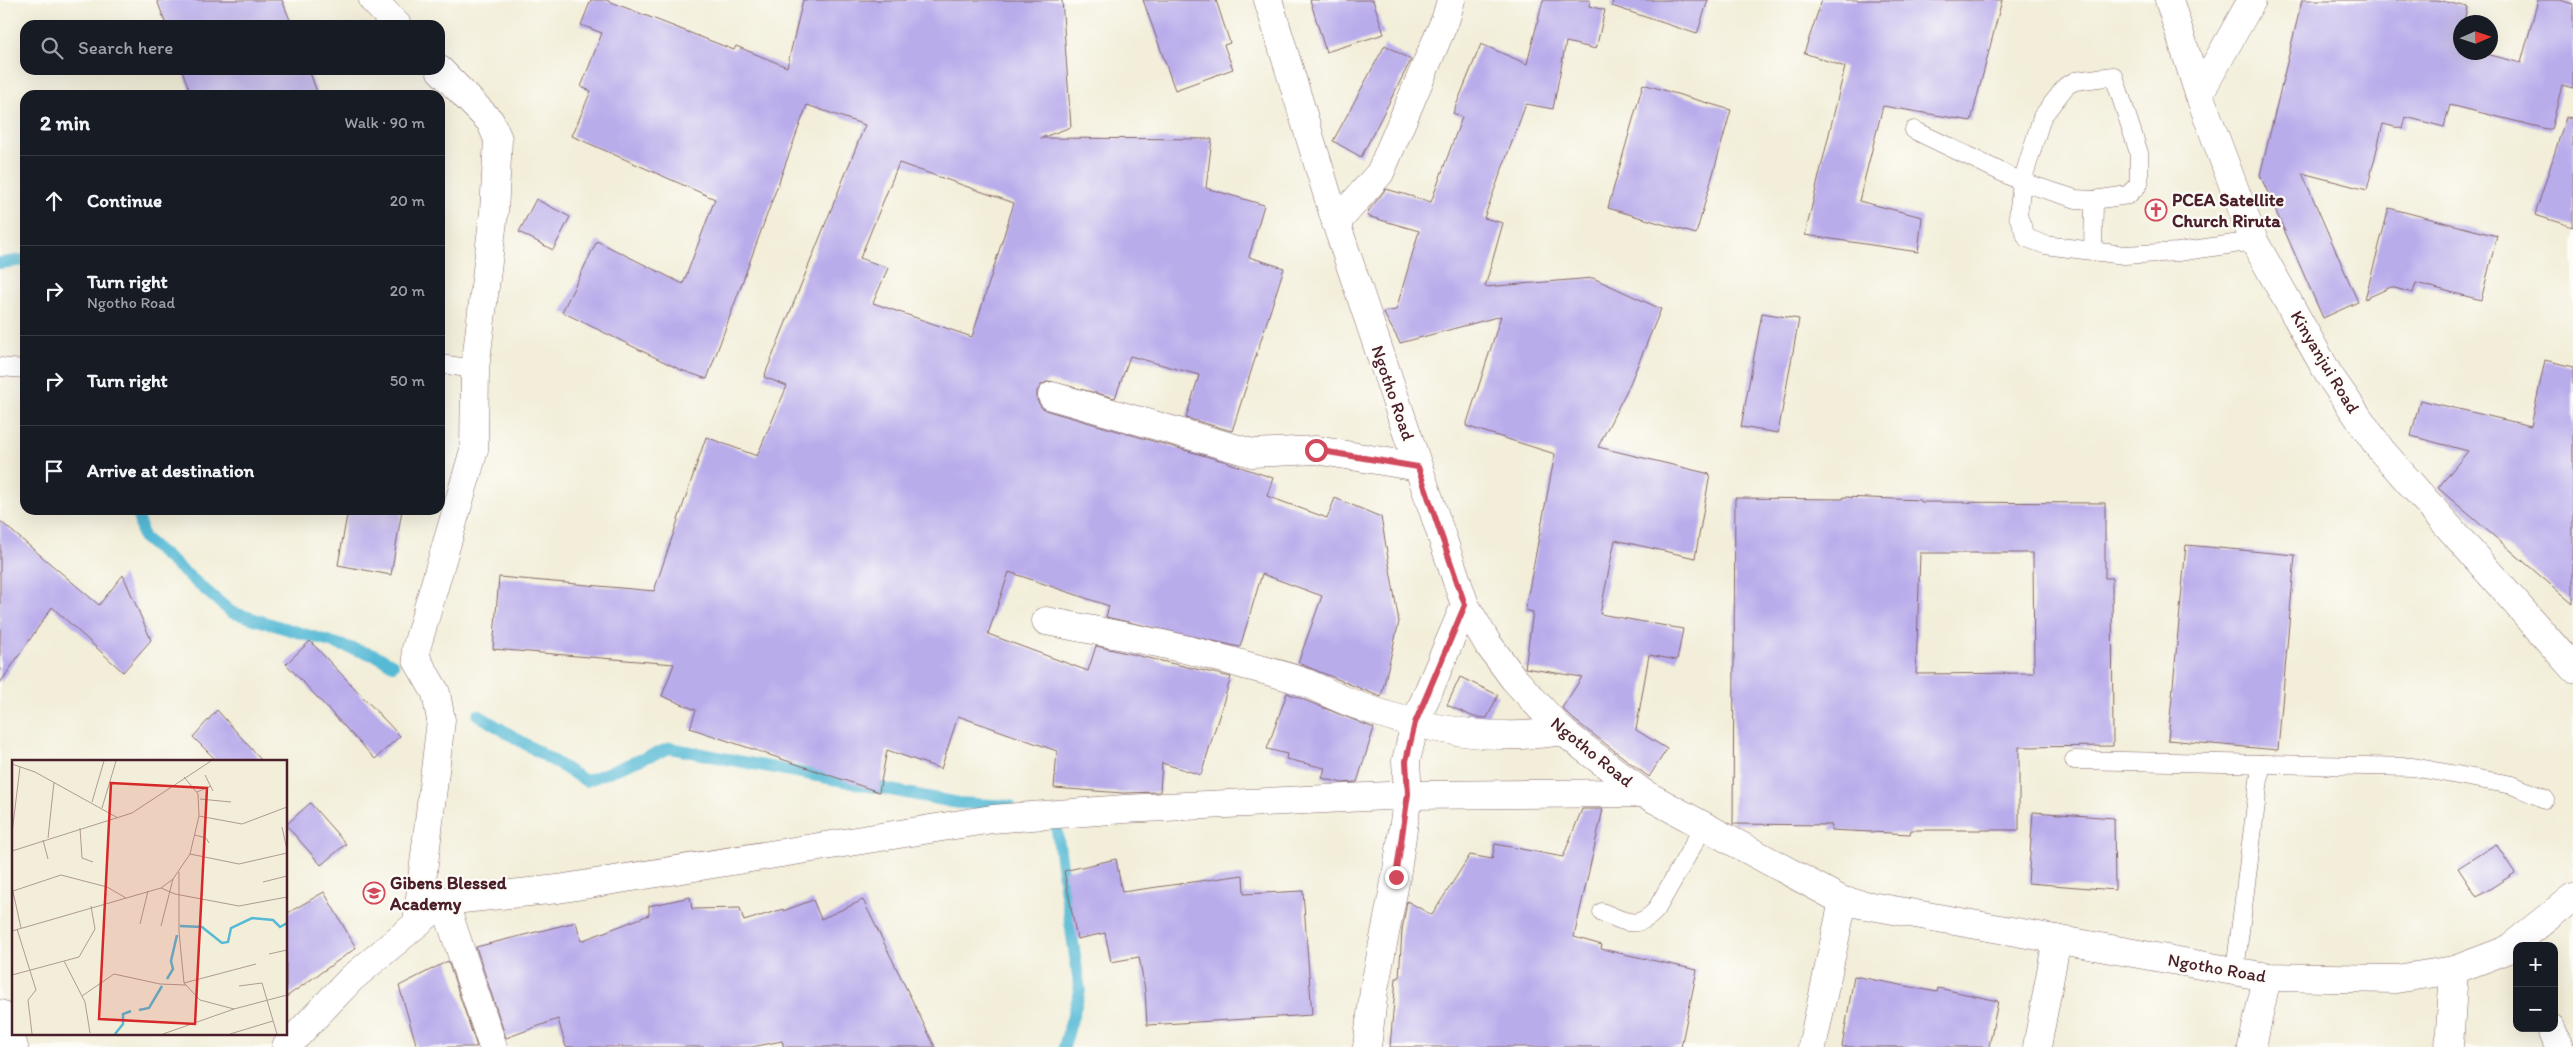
<!DOCTYPE html>
<html lang="en">
<head>
<meta charset="utf-8">
<style>
  body { margin:0; font-family:Itim,sans-serif; background:#20242c; color:#f1f3f6 }
  .controls { position:absolute; right:15px; bottom:15px; display:grid; overflow:hidden; border-radius:10px; box-shadow:0 5px 20px #0002 }
  .controls button { width:45px; height:45px; display:grid; place-items:center; padding:0; border:0; border-bottom:1px solid #363941; background:#171b24; color:#f1f3f6; font:25px sans-serif }
  .compass { position:absolute; left:2453px; top:15px; width:45px; height:45px; border-radius:50%; background:#171b24; box-shadow:0 5px 20px #0002; rotate:87deg }
  .stop { position:absolute; width:15px; height:15px; margin:-11px; border:4px solid #d1495b; border-radius:50%; background:#fff }
  .stop.end { background:#d1495b; border-color:#fff; box-shadow:0 1px 5px #0008 }
  .list { margin:0; padding:0; list-style:none }
  h2 { display:flex; justify-content:space-between; align-items:center; height:65px; margin:0; padding:0 20px; font-size:21px }
  h2 small { font-size:16px; font-weight:400; color:#9ea1a6 }
  .list li { display:grid; grid-template-columns:32px 1fr auto; gap:15px; align-items:center; box-sizing:border-box; height:90px; padding:0 20px; border-top:1px solid #363941 }
  .list b { display:block; font-size:19px; white-space:nowrap }
  .list p { margin:0; font-size:16px; white-space:nowrap; color:#9ea1a6 }
  .list em { font-size:16px; font-style:normal; color:#9ea1a6 }
  .icon { flex:none; width:28px; height:28px; fill:none; stroke:currentColor; stroke-width:2; stroke-linecap:round; stroke-linejoin:round }
  .map { position:relative; flex:none; width:2573px; height:1047px; overflow:hidden }
  .search { position:absolute; background:#171b24; box-shadow:0 5px 20px #0002; left:20px; top:20px; width:425px; height:55px; display:flex; align-items:center; gap:12px; box-sizing:border-box; padding:0 18px; border-radius:15px; color:#9ea1a6; font-size:19px }
  .panel { position:absolute; background:#171b24; box-shadow:0 5px 20px #0002; left:20px; top:90px; width:425px; height:425px; border-radius:15px }
  .map>svg:first-child { display:block }
  .lines { fill:none; stroke-linecap:round; stroke-linejoin:round }
  .stream { stroke:#56bad5; stroke-width:12 }
  .building { fill:#b9aceb; fill-rule:evenodd }
  .lane-casing { stroke:#856768; stroke-width:19 }
  .street-casing { stroke:#856768; stroke-width:29 }
  .secondary-casing { stroke:#856768; stroke-width:29 }
  .lane { stroke:#fff; stroke-width:18 }
  .street { stroke:#fff; stroke-width:28 }
  .secondary { stroke:#fff; stroke-width:28 }
  .route { stroke:#d1495b; stroke-width:6 }
  .labels { text-anchor:middle; stroke-width:4.5; stroke-linejoin:round; paint-order:stroke }
  .poi-label { font-size:18px; font-weight:bold; fill:#4a1f2b; stroke:#fdfcf7; text-anchor:start }
  .street-label { font-size:18px; fill:#4a1f2b; stroke:#fdfcf7 }
  .inset-river { fill:none; stroke:#56bad5; stroke-width:2.5 }
  .inset-road { fill:none; stroke:#af9b93; stroke-width:1 }
  .view { fill:#d62828; fill-opacity:0.15; stroke:#d62828; stroke-width:2.5 }
  .inset-edge { fill:none; stroke:#4a1f2b; stroke-width:2.5 }
</style>
</head>
<body>
<div class="map">
<svg width="2573" height="1047" viewBox="0 0 2573 1047">
  <rect width="100%" height="100%" fill="#fdfcf7"/>
  <filter id="ink" filterUnits="userSpaceOnUse"><feTurbulence type="fractalNoise" baseFrequency=".02" numOctaves="2"/><feDisplacementMap in="SourceGraphic" scale="10" xChannelSelector="R" yChannelSelector="G"/><feConvolveMatrix kernelMatrix="1 2 1 2 8 2 1 2 1" color-interpolation-filters="sRGB"/></filter>
  <filter id="wash" filterUnits="userSpaceOnUse"><feTurbulence type="fractalNoise" baseFrequency=".0096" numOctaves="4" result="noise"/><feDisplacementMap in="SourceGraphic" scale="20" xChannelSelector="R" yChannelSelector="G"/><feGaussianBlur stdDeviation="1.12" result="paint"/><feColorMatrix in="noise" values="0 0 0 0 0 0 0 0 0 0 0 0 0 0 0 0 0 1.4 0 .05"/><feComposite in="paint" operator="in"/></filter>
  <g filter="url(#wash)">
    <rect width="100%" height="100%" fill="#f2eed9"/>
    <g class="lines">
      <g class="stream">
        <path d="M0,263l25,-3"/>
        <path d="M137,510l6,27 88,75 146,44 16,9"/>
        <path d="M478,715l108,66 84,-33 289,55 51,3"/>
        <path d="M1056,824l24,167 -16,56"/>
      </g>
    </g>
    <g id="blocks">
      <g class="building">
        <path d="M157,0h125l10,25h-126z"/>
        <path d="M591,0h15l128,50 2,-4 51,21 16,-67h259l9,127 -30,11 171,1 -6,49 58,17 -15,52 35,11 -52,163 -46,-13 13,-43 -69,-19 -15,42 -66,-17 -7,3 -5,7v9l4,7 7,4 175,50 50,17 -6,18 60,22 8,-20 46,19 18,105 -18,75 -83,-34 24,-67 -60,-22 -22,73 -134,-30 3,-11 -100,-34 -21,62 100,37 8,-25 135,31 -30,98 -39,-12 -2,29 -37,1 -69,-5 3,-37 -99,-35 -17,53 -54,-19 -8,42 -189,-64 6,-18 -34,-14 12,-32 -181,-15 6,-72 155,14 52,-154 51,19 30,-70 -23,-9 101,-252 -58,-20 -100,274 -26,-9 -119,-58 35,-71 86,43 32,-85 -143,-63 19,-45 -10,-4 21,-54 -21,-8zM899,163l115,40 -42,134 -99,-34 15,-35 -28,-10z"/>
        <path d="M1143,0h73l14,43 -6,2 9,24 -58,21z"/>
        <path d="M1310,0h63l11,34 -58,18z"/>
        <path d="M1543,0h47l-1,6 16,4 -9,39 -30,-7 -13,67 -27,-5 -42,114 19,5 -18,64 108,-9 68,31 -32,77 -31,61 112,27 -15,84 -80,-18 -15,74 83,15 -6,31 -28,-5 -13,75 31,19 -18,28 -76,-58 -11,-11 20,-31 -57,-9 8,-56 -8,-2 30,-156 -89,-28 35,-110 -101,27 -17,-31 13,-2 23,-79 -52,-15 2,-6 17,-21 45,13 31,-85 -9,-4 28,-69 46,20z"/>
        <path d="M1613,0h95l-11,34 -85,-28z"/>
        <path d="M1822,0h180l-31,121 -88,-15 -24,95 63,16 -4,35 -113,-17 40,-168 -41,-14z"/>
        <path d="M2302,0h136l29,7 -3,15h-4l-2,25 2,1v4h19l42,11 17,-63h22l13,4v84l-11,-3 -11,45 -101,-25 -6,22 -38,-10 -3,12 -20,-5 -16,66 -65,-17 56,129 -35,16 -63,-143z"/>
        <path d="M1385,45l26,15 -50,97 -28,-16z"/>
        <path d="M182,70h127l9,25h-127z"/>
        <path d="M1643,84l88,26 -35,124 -88,-26z"/>
        <path d="M2566,117l7,1v109l-38,-12z"/>
        <path d="M536,199l34,18 -17,33 -34,-18z"/>
        <path d="M2389,208l108,28 -16,64 -65,-17 -3,10 -22,-6 -26,12z"/>
        <path d="M1762,313l37,6 -21,114 -37,-6z"/>
        <path d="M2545,360l28,7v237l-135,-116 30,-37 -57,-15 9,-36 111,26z"/>
        <path d="M1843,497l78,3v2l184,1v75h7l1,168 -94,1v83h-108l-1,4 -79,-4 1,-5 -99,-1 2,-326 108,1zM1920,553h113l1,120 -118,1z"/>
        <path d="M348,510h54l-11,65 -53,-10z"/>
        <path d="M0,521l99,84 24,-30 28,65 -28,32 -71,-65 -52,76z"/>
        <path d="M2186,545l109,10 -17,195 -110,-10z"/>
        <path d="M310,641l90,95 -25,23 -89,-95z"/>
        <path d="M1460,677l38,18 -11,23 -13,-1 -27,-12z"/>
        <path d="M1287,693l87,35 -17,54 -15,1 -20,-5 3,-10 -39,-9 1,-5 -20,-5z"/>
        <path d="M217,710l17,19 28,32h-45l-24,-24z"/>
        <path d="M310,803l36,41 -25,21 -35,-40z"/>
        <path d="M1582,809h21l-29,128 28,8 -1,4 96,21 -16,77h-291l6,-69h3l3,-48 5,-29 25,14 38,-60 22,4 3,-15 68,13z"/>
        <path d="M2033,812l81,6 1,72 -87,-7z"/>
        <path d="M2496,844l19,29 -38,24 -19,-29z"/>
        <path d="M1116,859l6,33 121,-17 1,19 59,-3 9,124 -165,10 -2,-35 -6,-33 -28,5 -6,-29 -28,6 -13,-68z"/>
        <path d="M324,892l32,56 -70,49v-83z"/>
        <path d="M690,897l2,12 48,-1 4,13 39,-12v2l30,-11 8,19 42,-19 72,147h-151l-2,-6 -30,6h-186l-8,-28 -52,19 -30,-91 100,-25 5,19 68,-26v-9z"/>
        <path d="M448,961l29,86h-60l-18,-61z"/>
        <path d="M1854,976l83,16 1,-4 60,13 -9,46h-147z"/>
      </g>
    </g>
  </g>
  <g filter="url(#ink)">
    <use href="#blocks" fill-opacity="0" stroke="#856768" stroke-width="1"/>
    <g class="lines">
      <g class="lane-casing">
        <g id="lane">
          <path d="M1914,130l108,52 54,17 18,1 34,-5 11,-11v-31l-25,-77 -39,5 -9,5 -24,31 -20,65 -4,34 9,22 18,7 79,10 54,-3 76,-11"/>
          <path d="M2093,251l1,-51"/>
          <path d="M440,364l35,5"/>
          <path d="M0,367l25,2"/>
          <path d="M2074,760l339,7 99,18 33,14"/>
          <path d="M1602,912c22,9 35,19 54,-2l48,-84"/>
          <path d="M2235,971l26,-207"/>
        </g>
      </g>
      <g class="street-casing">
        <g id="street">
          <path d="M373,0l24,25"/>
          <path d="M1268,0l68,223 129,382 23,39 26,35 48,52 81,62 200,108 424,76 129,2 58,-9 53,-20 66,-53"/>
          <path d="M2199,94l53,-94"/>
          <path d="M1336,223l44,-50 66,-155 5,-18"/>
          <path d="M1052,396l200,57 64,-3 102,17"/>
          <path d="M1046,621c68,13 136,25 202,45 20,5 40,10 58,17 19,8 37,18 56,24 63,23 134,35 200,24"/>
          <path d="M444,901l49,146"/>
          <path d="M417,923l24,-203 -5,-27 -19,-33 -1,-11 58,-199 1,-81 19,-157 4,-73 -8,-18 -50,-51"/>
          <path d="M0,1014l14,33"/>
          <path d="M2551,1028l8,19"/>
          <path d="M286,1047l65,-68 93,-78 114,-12 434,-70 132,-10 284,-14 235,-2"/>
          <path d="M1367,1047l7,-57 22,-113 12,-82 -2,-34 9,-38 50,-118"/>
          <path d="M1812,1047l31,-146"/>
          <path d="M2037,1047l20,-108"/>
          <path d="M2252,1047l15,-70"/>
          <path d="M2449,1047l5,-77"/>
        </g>
      </g>
      <g class="secondary-casing">
        <path id="secondary" d="M2169,0l30,94 55,147 75,134 52,75 192,218"/>
      </g>
      <use href="#lane" class="lane"/>
      <use href="#street" class="street"/>
      <use href="#secondary" class="secondary"/>
    </g>
  </g>
  <g class="lines" filter="url(#ink)">
    <path class="route" d="M1316,450l102,17 47,138 -50,118 -9,38 2,33 -12,83"/>
  </g>
  <defs>
    <g id="church-ring" transform="scale(1.125)"><circle r="9.5" fill="#fdfcf7" stroke="#d1495b" stroke-width="1.5"/><path d="M-1.2-6h2.4v3.5h3.3v2.4h-3.3V6h-2.4V-.1h-3.3v-2.4h3.3Z" fill="#d1495b"/></g>
    <g id="school-ring" transform="scale(1.125)"><circle r="9.5" fill="#fdfcf7" stroke="#d1495b" stroke-width="1.5"/><path d="M0-5L7-2L0 1L-7-2ZM-4 1L0 2.5L4 1V4Q0 6-4 4Z" fill="#d1495b"/></g>
  </defs>
  <g fill-rule="evenodd">
    <use href="#church-ring" x="2156" y="210"/>
    <use href="#school-ring" x="374" y="893"/>
  </g>
  <g class="labels">
    <g class="poi-label">
      <text x="2172" y="206">PCEA Satellite<tspan x="2172" dy="21">Church Riruta</tspan></text>
      <text x="390" y="889">Gibens Blessed<tspan x="390" dy="21">Academy</tspan></text>
    </g>
    <g class="street-label">
      <text transform="translate(2325 362) rotate(59)" y="6">Kinyanjui Road</text>
      <text transform="translate(1393 393) rotate(71)" y="6">Ngotho Road</text>
      <text transform="translate(1592 752) rotate(39)" y="6">Ngotho Road</text>
      <text transform="translate(2217 968) rotate(10)" y="6">Ngotho Road</text>
    </g>
  </g>
  <g transform="translate(12 760)">
    <rect width="275" height="275" fill="#f2eed9"/>
    <path class="inset-river" d="M168,166l22,1 20,16 6,-1 3,-14 21,-10 21,2 7,7 7,-4M155,219l6,-10 -2,-8 6,-26M127,250l10,-2 13,-22M103,274l8,-10v-10l8,-3"/>
    <path class="inset-road" d="M0,4l23,8 83,46M193,15l8,16M185,32l14,-6M188,39l31,3M80,42l12,-41M90,48l14,-47M187,56l43,8 45,-17M270,67l5,23M68,68l2,30 11,4M0,73l8,-66M183,75l11,3 3,5M36,78l6,-56M31,80l5,19M0,91l120,-38 79,-52M178,94l49,10 48,-11M167,112v60l5,51 16,17 34,9M251,122l24,-6M0,127l9,41M149,128l14,6 64,12 48,-9M1,131l48,-16 46,12 19,11M128,164l8,-33M149,166l12,-47M5,169l19,61 -8,10 4,34M0,171l149,-43 12,-9 17,-25 9,-38 -1,-22 -14,-17M257,194l18,-4M52,201l21,41 5,31M0,215l67,-18 16,-28 -4,-23M172,223l72,-19M227,226l23,-3 15,51M70,236l32,-22 46,10 26,1M151,274l71,-25 53,-14M218,274l43,-13"/>
    <path class="view" d="M99,23l96,5 -12,236 -96,-5z"/>
    <rect width="275" height="275" class="inset-edge"/>
  </g>
</svg>
<div class="controls">
<button>+</button>
<button>−</button>
</div>
<svg class="compass" viewBox="-18 -18 36 36"><path d="M0-13l5 13h-10z" fill="#e53935"/><path d="M0 13l5-13h-10z" fill="#9ea1a6"/></svg>
<div class="stop" style="left:1316px;top:450px"></div>
<div class="stop end" style="left:1396px;top:877px"></div>
<div class="search"><svg class="icon" aria-label="search" viewBox="0 0 24 24"><circle cx="10" cy="10" r="6"/><path d="M15 15l6 6"/></svg>Search here</div>
<section class="panel">
<h2>2 min<small>Walk · 90 m</small></h2>
<ul class="list">
<li><svg class="icon" aria-label="ahead" viewBox="0 0 24 24"><path d="M12 20V5M6 11l6-6 6 6"/></svg><div><b>Continue</b></div><em>20 m</em></li>
<li><svg class="icon" aria-label="right" viewBox="0 0 24 24"><path d="M7 20v-9h11M14 6l5 5-5 5"/></svg><div><b>Turn right</b><p>Ngotho Road</p></div><em>20 m</em></li>
<li><svg class="icon" aria-label="right" viewBox="0 0 24 24"><path d="M7 20v-9h11M14 6l5 5-5 5"/></svg><div><b>Turn right</b></div><em>50 m</em></li>
<li><svg class="icon" aria-label="arrive" viewBox="0 0 24 24"><path d="M6 21V4h12l-3 4 3 4H6"/></svg><div><b>Arrive at destination</b></div></li>
</ul>
</section>
</div>
</body>
</html>
